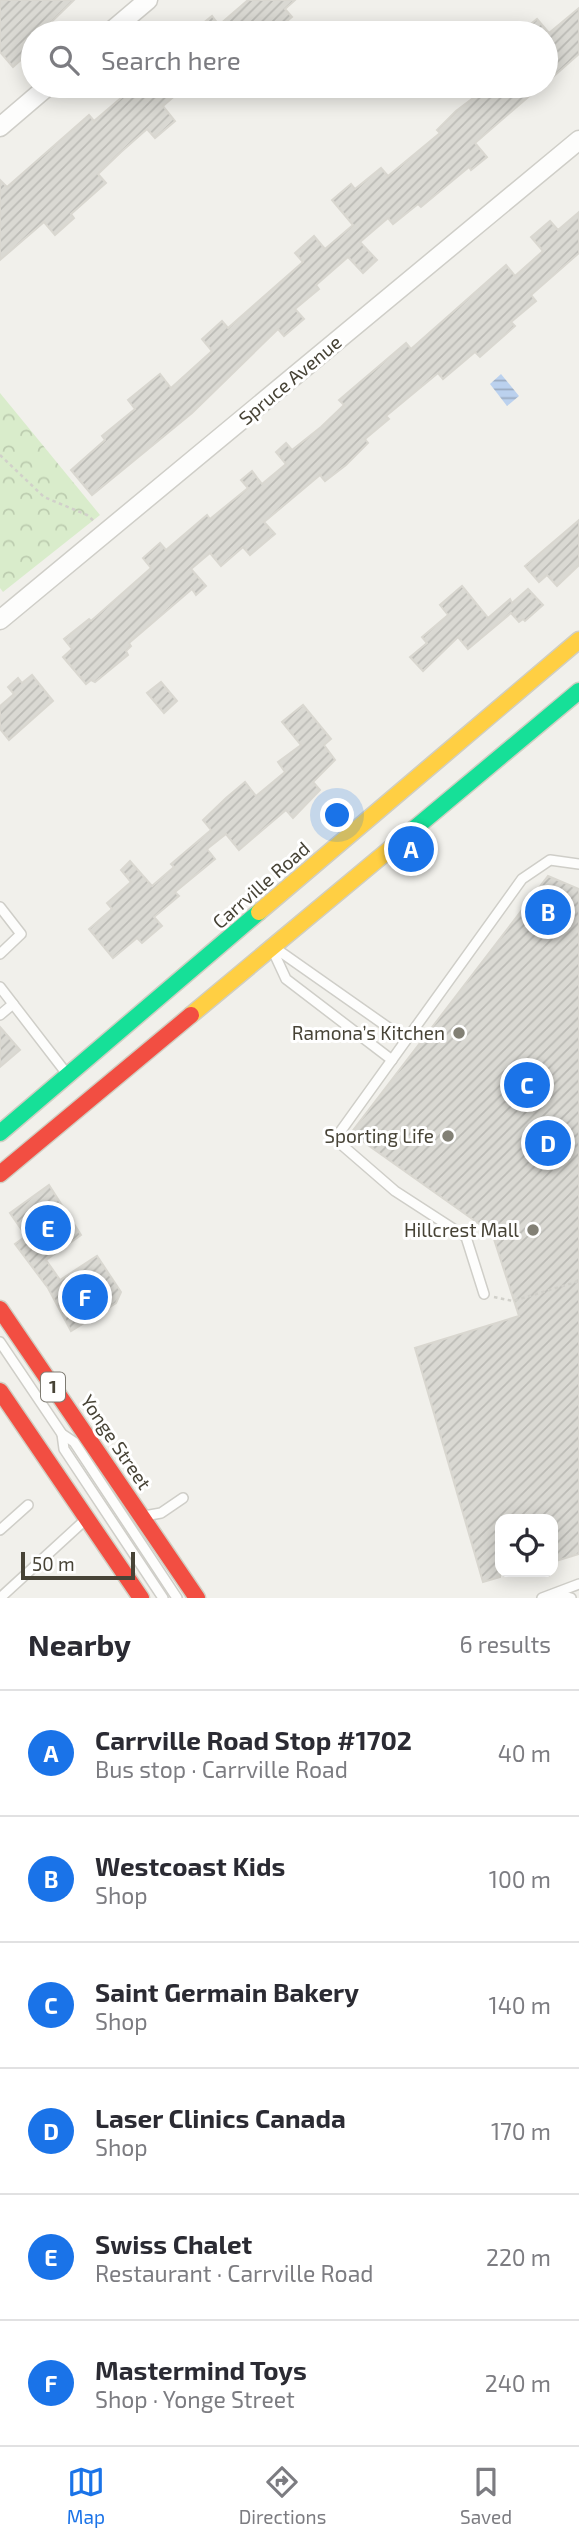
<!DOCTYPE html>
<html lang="en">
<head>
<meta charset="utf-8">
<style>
  body { margin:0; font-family:"Exo 2",sans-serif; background:#f2f2f3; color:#2b2b33 }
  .controls { position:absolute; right:21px; bottom:21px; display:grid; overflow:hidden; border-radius:14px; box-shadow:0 4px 18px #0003 }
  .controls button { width:63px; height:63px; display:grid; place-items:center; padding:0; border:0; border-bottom:2px solid #e1e1e2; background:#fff; color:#2b2b33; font:35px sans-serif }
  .scale { position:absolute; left:21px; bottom:18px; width:114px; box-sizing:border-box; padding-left:7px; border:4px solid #474336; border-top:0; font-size:19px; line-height:24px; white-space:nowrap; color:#474336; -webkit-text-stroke:5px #fff; paint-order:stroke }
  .you { position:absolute; left:338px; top:816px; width:24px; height:24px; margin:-18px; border:5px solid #fff; border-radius:50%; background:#1a73e8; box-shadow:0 0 0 10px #1a73e833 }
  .badge { display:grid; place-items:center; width:46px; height:46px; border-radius:50%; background:#1a73e8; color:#fff; font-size:23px; font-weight:700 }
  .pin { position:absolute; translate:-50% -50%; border:4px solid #fff; box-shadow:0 2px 7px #0006 }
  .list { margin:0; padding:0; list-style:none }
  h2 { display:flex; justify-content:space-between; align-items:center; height:91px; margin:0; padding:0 28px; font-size:30px }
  h2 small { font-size:23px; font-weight:400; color:#7c7c81 }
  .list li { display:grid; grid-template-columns:46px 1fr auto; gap:21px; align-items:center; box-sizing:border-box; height:126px; padding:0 28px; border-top:2px solid #e1e1e2 }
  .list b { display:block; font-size:26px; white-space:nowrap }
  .list p { margin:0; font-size:23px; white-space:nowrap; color:#7c7c81 }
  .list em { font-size:23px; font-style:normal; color:#7c7c81 }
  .icon { flex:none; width:38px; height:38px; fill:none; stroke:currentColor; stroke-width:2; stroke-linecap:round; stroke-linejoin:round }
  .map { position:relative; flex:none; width:579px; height:1598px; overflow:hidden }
  .search { position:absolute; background:#fff; box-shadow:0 4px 18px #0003; left:21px; right:21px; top:21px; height:77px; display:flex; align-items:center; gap:18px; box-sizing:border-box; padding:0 24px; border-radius:38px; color:#7c7c81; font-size:26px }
  .sheet { height:847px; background:#fff }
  nav { display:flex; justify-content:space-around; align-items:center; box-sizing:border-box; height:98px; border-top:2px solid #e1e1e2; background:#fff; font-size:19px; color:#7c7c81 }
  nav a { display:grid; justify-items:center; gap:4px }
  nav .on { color:#1a73e8 }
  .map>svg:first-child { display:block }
  .forest { fill:url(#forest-crowns) }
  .water { fill:url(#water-rules) }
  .building { fill:url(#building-hatch); stroke:#d9d7d0; stroke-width:2 }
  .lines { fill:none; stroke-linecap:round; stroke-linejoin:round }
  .lane-casing { stroke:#cfcec8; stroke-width:12 }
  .street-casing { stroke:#cfcec8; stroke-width:21 }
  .fast-casing { stroke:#d0cec2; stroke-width:19 }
  .slow-casing { stroke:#d0cec2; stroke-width:19 }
  .jam-casing { stroke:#d0cec2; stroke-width:19 }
  .path { stroke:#d1d0ca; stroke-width:2.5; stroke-dasharray:3.5 3.5; stroke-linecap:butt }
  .lane { stroke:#fdfdfc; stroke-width:9 }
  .street { stroke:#fdfdfc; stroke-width:18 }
  .fast { stroke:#16e098; stroke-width:16 }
  .slow { stroke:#ffcf43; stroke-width:16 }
  .jam { stroke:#f24e42; stroke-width:16 }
  .poi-dot { fill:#828075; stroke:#fff; stroke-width:2.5 }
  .labels { text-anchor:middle; stroke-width:6; stroke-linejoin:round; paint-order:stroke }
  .shield { fill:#fff; stroke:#7e7b72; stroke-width:2 }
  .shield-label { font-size:18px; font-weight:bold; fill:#474336 }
  .street-label { font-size:19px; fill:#474336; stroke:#fff }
  .poi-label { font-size:19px; fill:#474336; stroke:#fff; text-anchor:end }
</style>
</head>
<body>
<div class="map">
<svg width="579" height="1598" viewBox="0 0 579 1598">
  <defs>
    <pattern id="forest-crowns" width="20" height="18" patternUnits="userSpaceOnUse" patternTransform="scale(1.75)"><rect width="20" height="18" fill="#d9eccb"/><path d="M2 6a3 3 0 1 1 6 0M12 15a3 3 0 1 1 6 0" fill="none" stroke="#bcccaf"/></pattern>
    <pattern id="water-rules" width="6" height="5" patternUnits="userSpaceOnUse" patternTransform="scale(1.75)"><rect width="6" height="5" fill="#bbd1ee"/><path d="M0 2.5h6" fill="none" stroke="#9aabc2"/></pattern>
    <pattern id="building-hatch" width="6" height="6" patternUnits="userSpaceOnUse" patternTransform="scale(1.75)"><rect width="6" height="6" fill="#dad9d3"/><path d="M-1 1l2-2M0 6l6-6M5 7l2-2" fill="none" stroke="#bcbbb6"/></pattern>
  </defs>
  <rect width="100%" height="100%" fill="#f1f0eb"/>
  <path class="forest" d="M0,393l100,122 -97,77 -3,-4z"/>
  <path class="water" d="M501,374l18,22 -12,10 -17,-22z"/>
  <g class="building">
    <path d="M0,0h74l-34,33h-7v6l-5,4 5,6 -20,18 -13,-15z"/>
    <path d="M248,0h47l-10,9 7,8 -19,16h-82l21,-17 7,9z"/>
    <path d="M579,8v46l-33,29v-47l3,-3h-29l17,-14 12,14z"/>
    <path d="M135,86h51l-23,20 12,15 -20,17 -8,-9 -26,23 -23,22 8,9 -35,31 3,4 -19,17 -11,-13 -44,38v-80l7,7 82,-72 5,6z"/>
    <path d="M489,86h52l-66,57 12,14 -16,13 -2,-3 -48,40 -3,-3 -25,20 -5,-6 -28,24 17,18 -14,13 -15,-16 -32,28 3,4 -24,20 9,10 -20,17 -6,-7 -86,84 -100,82 -21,-25 34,-30 -3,-4 33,-27 -7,-9 32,-26 11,14 41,-37 -10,-12 20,-18 6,7 75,-66 -8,-9 19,-17 11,13 28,-24 -21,-25 19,-16 4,5 26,-21 7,8 52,-43 -3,-3 19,-19z"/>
    <path d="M579,212v41l-48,42 5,6 -25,21 4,4 -35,31 -5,-5 -32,27 -5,-6 -52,43 3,3 -24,20 3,4 -22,22 -21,16 -5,-6 -56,47 11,12 -25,21 -7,-8 -22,19 -11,-13 -19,16 15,17 -10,9 -4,-6 -63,54 2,3 -5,5 2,4 -33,27 -4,-2 -5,4 -23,-27 9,-8 -8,-10 25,-20 2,2 60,-53 -8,-10 17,-15 6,7 41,-35 3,4 38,-31 -7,-8 11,-9 10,13 24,-20 -10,-12 10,-9 6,7 29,-23 23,-22 -5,-5 67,-57 5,6 95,-84 9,11 28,-25 -12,-14 19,-16 8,9z"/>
    <path d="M579,520v45l-22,21 -10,-11 -8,7 -14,-16z"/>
    <path d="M462,586l26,32 22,-19 2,4 16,-14 15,16 -18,16 -2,-2 -4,3 -8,-9 -43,36 -10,-12 -35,34 -13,-14 17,-14 -5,-6 26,-22 -8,-10z"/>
    <path d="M32,675l21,26 -44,39 -9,-11v-23l14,-12 -6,-7 10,-9 4,5z"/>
    <path d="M161,682l16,19 -13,12 -17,-20z"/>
    <path d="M303,705l28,34 -7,6 11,15 -22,22 7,8 -27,28 -7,-8 -47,40 -13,-16 -19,15 8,10 -40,33 4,4 -25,21 8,9 -20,17 -5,-5 -24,20 -24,-29 23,-20 -5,-6 24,-21 -10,-12 9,-9 22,25 22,-19 -3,-3 40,-34 -8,-10 23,-22 19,-16 11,14 29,-24 -7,-10 23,-17 -19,-23z"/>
    <path d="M548,876l31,13v665l-26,8v-43h-53v58l-17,5 -68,-234 104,-32 -27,-83 -141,-100z"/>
    <path d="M0,1027l20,23 -20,17z"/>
    <path d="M49,1185l32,50 -35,25 14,20 37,-24 24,36 -5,11 -45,28 -23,-43 -33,-44 11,-8 -16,-23z"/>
  </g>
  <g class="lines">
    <g class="lane-casing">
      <g id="lane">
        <path d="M0,907l21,27 -21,20"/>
        <path d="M275,948l131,92"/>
        <path d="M273,951l13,28 106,81"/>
        <path d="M0,987l67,87"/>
        <path d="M0,1015l13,-11"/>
        <path d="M484,1294l-18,-57 -71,-46 -60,-52 187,-260 28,-19 29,4"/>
        <path d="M0,1342l62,92 12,8 103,156"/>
        <path d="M62,1434l2,15 99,149"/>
        <path d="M144,1516l17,-3 22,-15"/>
        <path d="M0,1530l28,-25"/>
        <path d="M557,1594l14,4"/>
        <path d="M0,1598l84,-77"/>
        <path d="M542,1598l37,-14"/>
      </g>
    </g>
    <g class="street-casing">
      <g id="street">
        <path d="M109,33l39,-33"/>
        <path d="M0,127l48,-41"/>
        <path d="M0,620l579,-480"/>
      </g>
    </g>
    <g class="fast-casing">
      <g id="fast">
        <path d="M396,844l183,-153"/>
        <path d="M0,1133l259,-221"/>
      </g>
    </g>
    <g class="slow-casing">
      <g id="slow">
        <path d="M259,912l320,-272"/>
        <path d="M191,1015l205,-171"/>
      </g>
    </g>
    <g class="jam-casing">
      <g id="jam">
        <path d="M0,1174l191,-159"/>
        <path d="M0,1309l197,289"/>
        <path d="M0,1391l141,207"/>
      </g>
    </g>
    <g class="path">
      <path d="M0,455l44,42 43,18 8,7"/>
      <path d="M494,1297l19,4 63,-19 3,-5"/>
    </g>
    <use href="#lane" class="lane"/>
    <use href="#street" class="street"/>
    <use href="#fast" class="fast"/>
    <use href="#slow" class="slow"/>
    <use href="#jam" class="jam"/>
  </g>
  <g class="poi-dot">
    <circle cx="459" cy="1033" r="7"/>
    <circle cx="448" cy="1136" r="7"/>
    <circle cx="533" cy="1230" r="7"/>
  </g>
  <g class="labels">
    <rect class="shield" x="41" y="1372.5" width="24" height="29" rx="5"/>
    <g class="shield-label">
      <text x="53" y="1393">1</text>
    </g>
    <g class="street-label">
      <text transform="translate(290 380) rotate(-40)" y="7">Spruce Avenue</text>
      <text transform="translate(261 885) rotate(-41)" y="7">Carrville Road</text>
      <text transform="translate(116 1442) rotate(56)" y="7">Yonge Street</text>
    </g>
    <g class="poi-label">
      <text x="445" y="1040">Ramona’s Kitchen</text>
      <text x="434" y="1143">Sporting Life</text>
      <text x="519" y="1237">Hillcrest Mall</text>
    </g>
  </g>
</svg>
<div class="controls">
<button><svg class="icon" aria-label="locate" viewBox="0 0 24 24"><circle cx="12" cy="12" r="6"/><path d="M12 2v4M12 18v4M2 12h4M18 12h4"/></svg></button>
</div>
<div class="scale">50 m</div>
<div class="you"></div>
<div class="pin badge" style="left:411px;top:849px">A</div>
<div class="pin badge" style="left:548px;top:912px">B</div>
<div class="pin badge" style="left:527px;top:1085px">C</div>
<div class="pin badge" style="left:548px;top:1143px">D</div>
<div class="pin badge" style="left:48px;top:1228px">E</div>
<div class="pin badge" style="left:85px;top:1297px">F</div>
<div class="search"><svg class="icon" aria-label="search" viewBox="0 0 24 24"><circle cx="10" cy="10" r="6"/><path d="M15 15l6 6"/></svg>Search here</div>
</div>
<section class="sheet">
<h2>Nearby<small>6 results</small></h2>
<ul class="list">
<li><span class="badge">A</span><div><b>Carrville Road Stop #1702</b><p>Bus stop · Carrville Road</p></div><em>40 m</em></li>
<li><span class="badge">B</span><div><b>Westcoast Kids</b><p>Shop</p></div><em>100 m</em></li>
<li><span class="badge">C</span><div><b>Saint Germain Bakery</b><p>Shop</p></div><em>140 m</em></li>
<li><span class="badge">D</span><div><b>Laser Clinics Canada</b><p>Shop</p></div><em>170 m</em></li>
<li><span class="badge">E</span><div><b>Swiss Chalet</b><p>Restaurant · Carrville Road</p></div><em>220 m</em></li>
<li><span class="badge">F</span><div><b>Mastermind Toys</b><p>Shop · Yonge Street</p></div><em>240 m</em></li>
</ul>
</section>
<nav>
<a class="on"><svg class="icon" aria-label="map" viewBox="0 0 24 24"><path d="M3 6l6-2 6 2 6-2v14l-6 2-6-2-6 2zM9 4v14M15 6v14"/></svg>Map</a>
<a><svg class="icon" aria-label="directions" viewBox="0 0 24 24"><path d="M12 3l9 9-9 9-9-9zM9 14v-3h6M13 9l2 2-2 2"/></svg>Directions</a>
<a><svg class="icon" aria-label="saved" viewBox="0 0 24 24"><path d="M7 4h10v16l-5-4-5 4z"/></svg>Saved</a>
</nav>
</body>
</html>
